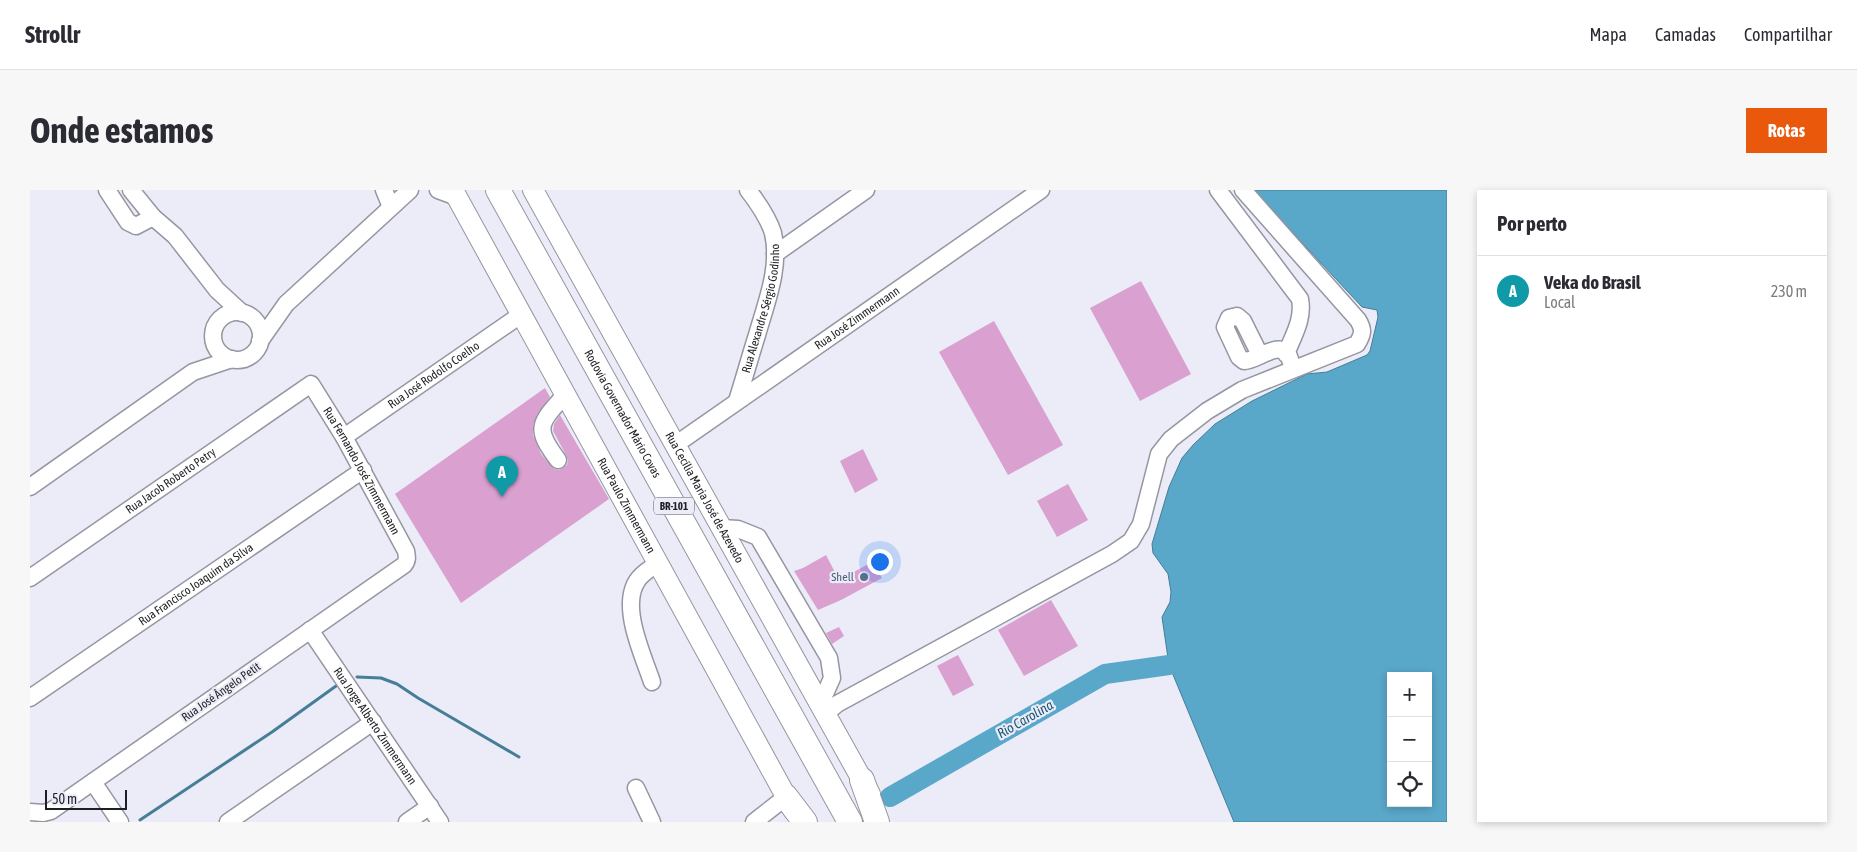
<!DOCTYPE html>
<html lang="pt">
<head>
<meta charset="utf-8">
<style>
  body { margin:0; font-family:"Asap Condensed",sans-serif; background:#f7f7f7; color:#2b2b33 }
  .controls { position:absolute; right:15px; bottom:15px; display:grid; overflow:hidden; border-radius:0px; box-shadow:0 2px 8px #0003 }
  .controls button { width:45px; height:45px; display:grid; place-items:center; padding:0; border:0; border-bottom:1px solid #e1e1e2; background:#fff; color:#2b2b33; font:25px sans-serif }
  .scale { position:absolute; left:15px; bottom:12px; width:82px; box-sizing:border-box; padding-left:5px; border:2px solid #1e1f23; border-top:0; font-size:14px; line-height:18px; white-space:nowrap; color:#1e1f23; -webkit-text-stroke:4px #ebecf8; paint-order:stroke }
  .you { position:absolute; left:849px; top:371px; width:18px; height:18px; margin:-12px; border:4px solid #fff; border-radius:50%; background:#1a73e8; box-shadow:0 0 0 8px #1a73e833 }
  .badge { display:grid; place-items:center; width:32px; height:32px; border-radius:50%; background:#ea580c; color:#fff; font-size:16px; font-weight:700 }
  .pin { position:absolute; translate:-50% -41px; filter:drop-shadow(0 1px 2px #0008) }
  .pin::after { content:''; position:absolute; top:26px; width:18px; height:15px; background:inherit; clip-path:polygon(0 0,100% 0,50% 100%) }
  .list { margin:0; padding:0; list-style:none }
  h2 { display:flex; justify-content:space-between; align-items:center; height:65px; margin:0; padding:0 20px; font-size:21px }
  h2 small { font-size:16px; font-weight:400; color:#7c7c81 }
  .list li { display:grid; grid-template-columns:32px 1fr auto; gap:15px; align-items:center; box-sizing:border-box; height:70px; padding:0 20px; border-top:1px solid #e1e1e2 }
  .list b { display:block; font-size:19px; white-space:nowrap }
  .list p { margin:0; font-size:16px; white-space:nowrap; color:#7c7c81 }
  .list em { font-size:16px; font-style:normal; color:#7c7c81 }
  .icon { flex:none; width:28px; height:28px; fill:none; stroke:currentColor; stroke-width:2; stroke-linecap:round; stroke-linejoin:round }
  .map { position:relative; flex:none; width:1417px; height:632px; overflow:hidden; border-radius:0px }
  header { display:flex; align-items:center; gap:30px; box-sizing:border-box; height:70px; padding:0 25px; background:#fff; border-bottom:1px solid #e1e1e2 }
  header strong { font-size:24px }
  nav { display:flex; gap:28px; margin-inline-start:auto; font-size:18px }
  .intro { display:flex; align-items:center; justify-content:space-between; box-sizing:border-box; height:120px; padding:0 30px }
  h1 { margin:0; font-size:35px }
  .button { padding:12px 22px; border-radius:0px; background:#ea580c; color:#fff; font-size:18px; font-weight:700 }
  main { display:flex; gap:30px; padding:0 30px }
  aside { flex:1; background:#fff; border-radius:0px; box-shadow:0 2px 8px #0003 }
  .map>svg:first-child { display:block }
  .water { fill:#59a7c9; stroke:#477e97; fill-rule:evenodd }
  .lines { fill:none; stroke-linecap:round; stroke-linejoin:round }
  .stream { stroke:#477e97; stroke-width:3 }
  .river { stroke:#59a7c9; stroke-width:20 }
  .building { fill:#d9a0d0 }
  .minor-casing { stroke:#9496a0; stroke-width:19 }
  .major-casing { stroke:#9496a0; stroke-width:22 }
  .highway-casing { stroke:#9496a0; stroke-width:26 }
  .minor { stroke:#fff; stroke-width:16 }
  .major { stroke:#fff; stroke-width:20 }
  .highway { stroke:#fff; stroke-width:24 }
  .service-dot { fill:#5c6f8a; stroke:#ebecf8; stroke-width:2 }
  .labels { text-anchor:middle; stroke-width:4.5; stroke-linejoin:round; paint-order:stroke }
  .shield { fill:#ebecf8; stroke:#5c5c63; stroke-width:1 }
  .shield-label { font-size:11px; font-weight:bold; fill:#1e1f23 }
  .street-label { font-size:12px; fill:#1e1f23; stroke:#ebecf8 }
  .service-label { font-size:12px; fill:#4e5e75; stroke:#ebecf8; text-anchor:end }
  .water-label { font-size:14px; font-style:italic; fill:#1d5a73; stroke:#ebecf8 }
</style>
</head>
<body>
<header>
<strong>Strollr</strong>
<nav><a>Mapa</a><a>Camadas</a><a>Compartilhar</a></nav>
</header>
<div class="intro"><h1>Onde estamos</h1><a class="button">Rotas</a></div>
<main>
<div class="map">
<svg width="1417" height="632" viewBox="0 0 1417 632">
  <rect width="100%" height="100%" fill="#ebecf8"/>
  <path class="water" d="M1223,0h194v632h-213l-65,-157 -7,-48 8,-15 1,-10 -3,-18 -15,-21 -1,-9 17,-57 13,-29 11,-13 22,-21 37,-23 55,-27 20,-2 40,-17 3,-4 8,-34 -1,-7 -15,-3zM1361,486h37v127h-37z"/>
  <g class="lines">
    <g class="stream">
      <path d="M327,487l24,1 16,6 21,14 101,59"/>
      <path d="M110,630l132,-88 64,-46"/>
    </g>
    <path class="river" d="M860,607l215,-123 64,-9"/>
  </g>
  <g class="building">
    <path d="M1111,91l50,93 -51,27 -50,-93z"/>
    <path d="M964,131l69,124 -55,30 -69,-123z"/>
    <path d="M515,198l5,9 -13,17 -4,11v10l8,19 13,15 5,1 8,-5 1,-5 -2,-5 -13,-24 1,-7 6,-9 49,84 -148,104 -66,-109z"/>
    <path d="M833,259l15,31 -23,13 -15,-32z"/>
    <path d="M1038,294l20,36 -31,17 -20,-36z"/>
    <path d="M796,365l13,25 33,-18 10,16 -41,22 -23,10 -24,-39 9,-3z"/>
    <path d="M1021,410l27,46 -54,30 -26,-46z"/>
    <path d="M809,437l5,9 -12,8 -6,-11z"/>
    <path d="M928,465l16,30 -21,11 -16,-30z"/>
  </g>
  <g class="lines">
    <g class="minor-casing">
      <g id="minor">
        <path d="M77,0l21,32 8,4 17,-9"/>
        <path d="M101,0l22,27 22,19 42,54 25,23"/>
        <path d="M354,0l7,17"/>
        <path d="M408,0l19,7"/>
        <path d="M1188,0l82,109c4,20 -7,37 -14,55"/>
        <path d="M745,64l91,-64"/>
        <circle cx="207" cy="146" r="24"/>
        <path d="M230,151l26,-37 124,-114"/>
        <path d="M1230,165l-17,-34 -6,-5 -8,2 -4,9 14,30 5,4c14,0 41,-27 47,2"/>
        <path id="s1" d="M707,211c7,-22 13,-44 20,-66 9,-32 24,-68 16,-102 -5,-16 -15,-30 -25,-43"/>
        <path id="s2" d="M314,247l178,-123"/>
        <path id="s3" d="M645,255l366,-255"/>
        <path d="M528,270c-25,-33 -18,-37 7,-65"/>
        <path d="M0,297l163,-115 39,-13"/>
        <path d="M691,338l17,1 20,8 71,121 3,20 -12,27"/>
        <path id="s4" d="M0,388l281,-194 33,53 62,114c1,6 2,9 -2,14l-353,246 -8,2 -13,-1"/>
        <path id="s5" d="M280,440l130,192"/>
        <path d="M622,492c-9,-27 -32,-75 -15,-101 5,-8 13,-12 20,-17"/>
        <path id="s6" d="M0,508l333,-228"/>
        <path d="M795,524l12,-10 275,-150 19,-13 10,-17 18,-70 12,-15 36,-28 35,-21 115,-46c6,-10 7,-14 1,-24l-115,-130"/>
        <path d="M63,592l27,40"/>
        <path d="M606,598l16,34"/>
        <path d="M198,632l145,-100"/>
        <path d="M377,632l23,-16"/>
        <path d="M724,632l32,-25"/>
      </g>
    </g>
    <g class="major-casing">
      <g id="major">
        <path id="s7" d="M423,0l341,621"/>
        <path id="s8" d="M503,0l337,604"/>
      </g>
    </g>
    <g class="highway-casing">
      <g id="highway">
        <path id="s9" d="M468,0l352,632"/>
        <path d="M832,590l15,42"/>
        <path d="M756,607l19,25"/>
      </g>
    </g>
    <use href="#minor" class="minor"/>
    <use href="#major" class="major"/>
    <use href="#highway" class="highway"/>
  </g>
  <circle class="service-dot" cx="834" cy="387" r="5"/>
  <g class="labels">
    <rect class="shield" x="624" y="307.5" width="40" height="17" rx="4"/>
    <g class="shield-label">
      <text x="644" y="320">BR-101</text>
    </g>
    <g class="street-label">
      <text dy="4" stroke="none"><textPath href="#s1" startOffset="96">Rua Alexandre Sérgio Godinho</textPath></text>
      <text dy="4" stroke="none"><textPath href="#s3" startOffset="222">Rua José Zimmermann</textPath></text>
      <text dy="4" stroke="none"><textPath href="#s2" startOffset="109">Rua José Rodolfo Coelho</textPath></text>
      <text dy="4" stroke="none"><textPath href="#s9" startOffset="256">Rodovia Governador Mário Covas</textPath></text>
      <text dy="4" stroke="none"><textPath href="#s4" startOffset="442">Rua Fernando José Zimmermann</textPath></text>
      <text dy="4" stroke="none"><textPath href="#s4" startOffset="171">Rua Jacob Roberto Petry</textPath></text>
      <text dy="4" stroke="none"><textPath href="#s8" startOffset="352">Rua Cecília Maria José de Azevedo</textPath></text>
      <text dy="4" stroke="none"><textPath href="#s7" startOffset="360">Rua Paulo Zimmermann</textPath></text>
      <text dy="4" stroke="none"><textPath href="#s6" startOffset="201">Rua Francisco Joaquim da Silva</textPath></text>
      <text transform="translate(191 502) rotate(-35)" y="4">Rua José Ângelo Petit</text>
      <text dy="4" stroke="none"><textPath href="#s5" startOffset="116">Rua Jorge Alberto Zimmermann</textPath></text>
    </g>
    <g class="service-label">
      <text x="824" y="391">Shell</text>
    </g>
    <g class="water-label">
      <text transform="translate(995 529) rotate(-30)" y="5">Rio Carolina</text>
    </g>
  </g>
</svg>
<div class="controls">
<button>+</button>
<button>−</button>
<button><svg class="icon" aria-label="locate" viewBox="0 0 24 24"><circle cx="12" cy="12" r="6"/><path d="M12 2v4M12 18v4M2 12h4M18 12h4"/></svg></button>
</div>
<div class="scale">50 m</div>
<div class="you"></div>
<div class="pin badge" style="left:472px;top:307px;background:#0f9aa8">A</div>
</div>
<aside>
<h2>Por perto<small></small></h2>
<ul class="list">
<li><span class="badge" style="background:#0f9aa8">A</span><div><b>Veka do Brasil</b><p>Local</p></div><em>230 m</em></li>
</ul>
</aside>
</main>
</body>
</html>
